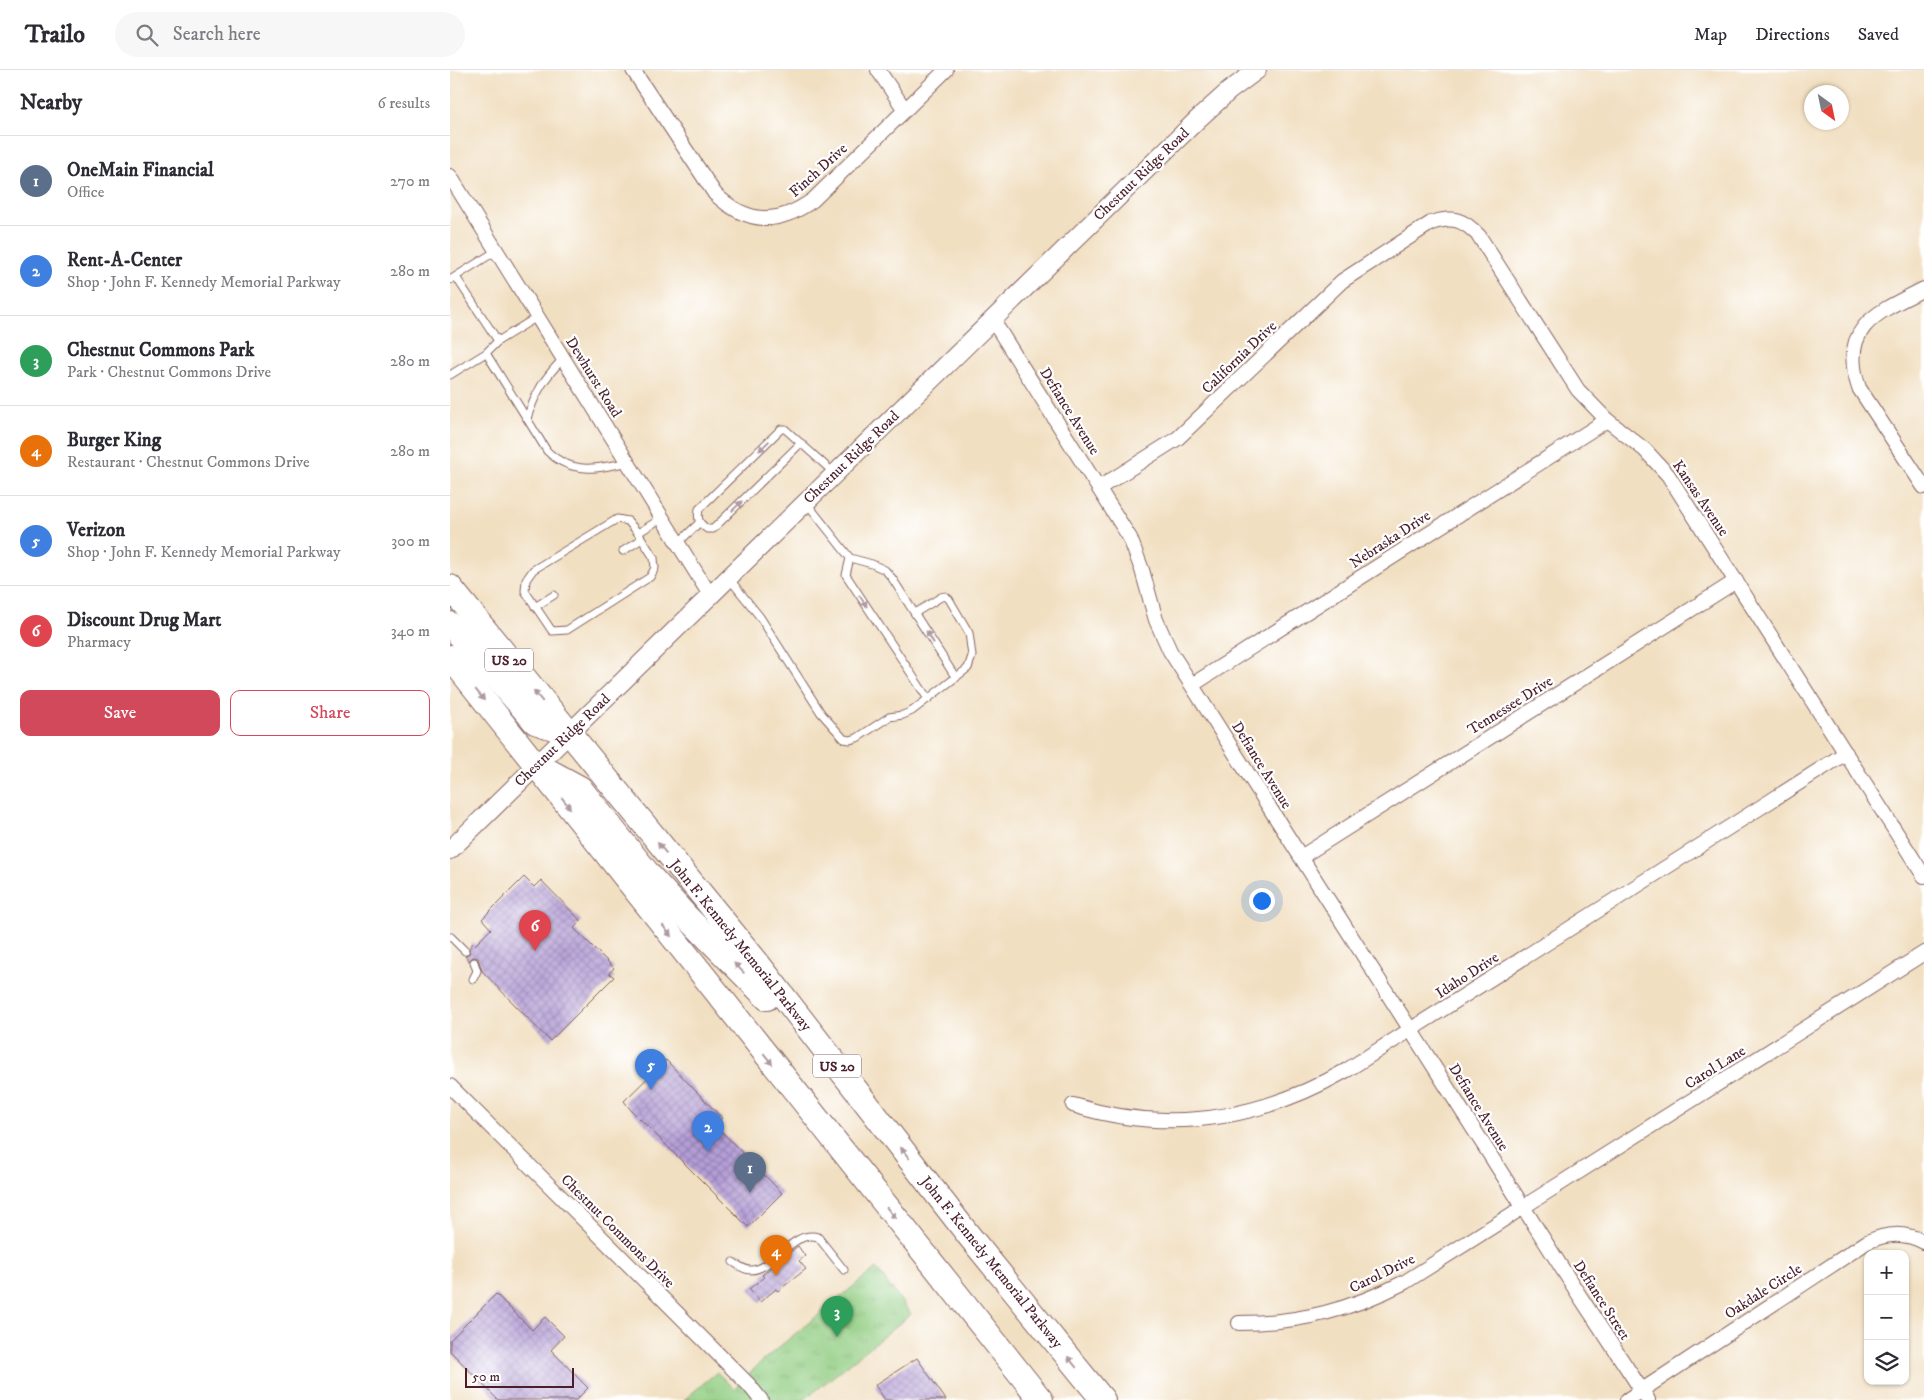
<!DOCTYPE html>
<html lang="en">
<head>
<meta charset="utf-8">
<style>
  body { margin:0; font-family:"IM FELL DW Pica",serif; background:#f7f7f7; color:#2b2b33 }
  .controls { position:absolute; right:15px; bottom:15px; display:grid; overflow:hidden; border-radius:10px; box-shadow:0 1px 4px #0004 }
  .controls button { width:45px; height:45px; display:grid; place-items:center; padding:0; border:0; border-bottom:1px solid #e1e1e2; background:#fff; color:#2b2b33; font:25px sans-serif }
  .compass { position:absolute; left:1354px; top:15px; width:45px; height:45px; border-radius:50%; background:#fff; box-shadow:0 1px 4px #0004; rotate:147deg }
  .scale { position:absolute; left:15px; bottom:12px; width:109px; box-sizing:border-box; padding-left:5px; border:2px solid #4a1f2b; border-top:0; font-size:14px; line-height:18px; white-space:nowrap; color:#4a1f2b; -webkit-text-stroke:4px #fff; paint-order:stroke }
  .you { position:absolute; left:811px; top:830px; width:18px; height:18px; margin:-12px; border:4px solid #fff; border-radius:50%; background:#1a73e8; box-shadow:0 0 0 8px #1a73e833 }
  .badge { display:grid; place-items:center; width:32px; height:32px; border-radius:50%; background:#d1495b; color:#fff; font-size:16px; font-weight:700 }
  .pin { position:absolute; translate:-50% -41px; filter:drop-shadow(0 1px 2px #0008) }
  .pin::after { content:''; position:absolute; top:26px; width:18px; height:15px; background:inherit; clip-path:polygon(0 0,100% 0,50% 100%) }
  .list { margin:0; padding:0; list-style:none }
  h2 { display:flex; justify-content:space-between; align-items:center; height:65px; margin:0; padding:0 20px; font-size:21px }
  h2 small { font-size:16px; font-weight:400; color:#7c7c81 }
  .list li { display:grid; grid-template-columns:32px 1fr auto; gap:15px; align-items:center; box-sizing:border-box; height:90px; padding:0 20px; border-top:1px solid #e1e1e2 }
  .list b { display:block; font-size:19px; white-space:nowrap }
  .list p { margin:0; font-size:16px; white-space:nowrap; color:#7c7c81 }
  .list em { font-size:16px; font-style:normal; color:#7c7c81 }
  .actions { display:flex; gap:10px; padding:15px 20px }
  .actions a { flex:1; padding:11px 0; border:1px solid #d1495b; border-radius:10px; text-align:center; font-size:18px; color:#d1495b }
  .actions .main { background:#d1495b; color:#fff }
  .icon { flex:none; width:28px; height:28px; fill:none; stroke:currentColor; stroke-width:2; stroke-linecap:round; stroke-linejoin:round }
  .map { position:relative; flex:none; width:1474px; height:1330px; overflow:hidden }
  header { display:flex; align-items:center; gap:30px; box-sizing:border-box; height:70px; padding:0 25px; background:#fff; border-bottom:1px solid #e1e1e2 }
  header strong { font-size:24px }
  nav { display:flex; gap:28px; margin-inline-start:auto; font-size:18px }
  .search { width:350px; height:45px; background:#f7f7f7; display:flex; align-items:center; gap:12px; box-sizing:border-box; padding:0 18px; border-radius:28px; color:#7c7c81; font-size:19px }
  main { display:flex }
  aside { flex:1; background:#fff }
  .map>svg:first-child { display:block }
  .park { fill:url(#park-tufts); stroke:#6e7657 }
  .building { fill:url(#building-cross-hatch) }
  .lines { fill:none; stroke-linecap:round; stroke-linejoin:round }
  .service-casing { stroke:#846260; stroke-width:9 }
  .minor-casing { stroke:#846260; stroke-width:16 }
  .tertiary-casing { stroke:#846260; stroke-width:20 }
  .trunk-casing { stroke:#846260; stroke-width:26 }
  .service { stroke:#fff; stroke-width:7 }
  .minor { stroke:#fff; stroke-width:14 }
  .tertiary { stroke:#fff; stroke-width:18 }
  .trunk { stroke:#fff; stroke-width:24 }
  .oneway { fill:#ae9aa0 }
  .labels { text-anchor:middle; stroke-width:4.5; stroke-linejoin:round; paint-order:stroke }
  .shield { fill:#fff; stroke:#80626b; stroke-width:1 }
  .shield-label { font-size:14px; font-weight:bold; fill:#4a1f2b }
  .street-label { font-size:15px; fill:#4a1f2b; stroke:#fff }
</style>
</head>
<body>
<header>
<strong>Trailo</strong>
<div class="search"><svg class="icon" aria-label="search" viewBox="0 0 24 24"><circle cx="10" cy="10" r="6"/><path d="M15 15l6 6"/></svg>Search here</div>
<nav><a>Map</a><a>Directions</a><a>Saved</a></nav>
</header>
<main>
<aside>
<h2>Nearby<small>6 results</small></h2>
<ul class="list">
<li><span class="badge" style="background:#5c6f8a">1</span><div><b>OneMain Financial</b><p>Office</p></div><em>270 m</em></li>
<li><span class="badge" style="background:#3f7fe0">2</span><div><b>Rent-A-Center</b><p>Shop · John F. Kennedy Memorial Parkway</p></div><em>280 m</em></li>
<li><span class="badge" style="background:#2e9e5b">3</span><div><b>Chestnut Commons Park</b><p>Park · Chestnut Commons Drive</p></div><em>280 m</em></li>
<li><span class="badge" style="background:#e8710a">4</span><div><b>Burger King</b><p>Restaurant · Chestnut Commons Drive</p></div><em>280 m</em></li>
<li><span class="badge" style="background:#3f7fe0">5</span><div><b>Verizon</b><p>Shop · John F. Kennedy Memorial Parkway</p></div><em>300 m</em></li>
<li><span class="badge" style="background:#e0444e">6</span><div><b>Discount Drug Mart</b><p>Pharmacy</p></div><em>340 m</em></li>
</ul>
<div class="actions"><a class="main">Save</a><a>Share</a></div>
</aside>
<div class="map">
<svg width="1474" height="1330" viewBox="0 0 1474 1330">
  <defs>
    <pattern id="park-tufts" width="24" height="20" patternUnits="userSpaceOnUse" patternTransform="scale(1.25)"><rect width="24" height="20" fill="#93ce83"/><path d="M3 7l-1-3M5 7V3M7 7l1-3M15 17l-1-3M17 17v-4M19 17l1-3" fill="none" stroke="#80b071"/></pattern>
    <pattern id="building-cross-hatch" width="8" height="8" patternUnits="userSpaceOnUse" patternTransform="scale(1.25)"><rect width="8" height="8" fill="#b49ed7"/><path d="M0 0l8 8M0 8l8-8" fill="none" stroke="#9480af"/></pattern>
  </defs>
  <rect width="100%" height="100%" fill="#fff"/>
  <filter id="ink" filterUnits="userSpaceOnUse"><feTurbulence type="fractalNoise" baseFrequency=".02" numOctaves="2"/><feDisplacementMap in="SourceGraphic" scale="10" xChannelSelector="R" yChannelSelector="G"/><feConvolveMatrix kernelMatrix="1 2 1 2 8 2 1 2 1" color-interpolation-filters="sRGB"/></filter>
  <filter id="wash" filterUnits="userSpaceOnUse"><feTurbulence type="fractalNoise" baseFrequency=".0096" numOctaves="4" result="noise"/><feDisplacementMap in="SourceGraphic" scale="20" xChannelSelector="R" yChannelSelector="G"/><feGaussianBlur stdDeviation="1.12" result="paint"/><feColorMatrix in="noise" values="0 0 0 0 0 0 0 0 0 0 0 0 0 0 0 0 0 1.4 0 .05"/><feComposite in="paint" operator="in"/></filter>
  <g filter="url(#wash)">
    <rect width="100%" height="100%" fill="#f1dfc1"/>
    <path class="park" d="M426,1198l35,46 -107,86h-120l33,-28 17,17 28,-28z"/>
    <g id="blocks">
      <g class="building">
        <path d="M74,807l10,10 7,-7 40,41 -7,7 40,40 -5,5 5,4 -64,64 -68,-70 -4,-13 -5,-1 -4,4 -4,-5 5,-3 -1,-5 4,-5 2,2 16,-16 -9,-10z"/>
        <path d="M216,990l56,58 -7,7 67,68 -34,34 -118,-118 -6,-8z"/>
        <path d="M348,1176l7,10 -6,5 7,8 -28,22 -2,-2 -16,13 -11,-13 15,-12 -2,-2z"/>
        <path d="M46,1224l36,36 13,-13 19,19 -13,14 37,38 -12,12h-78l-48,-49v-11z"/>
        <path d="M467,1288l29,42h-61l-10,-15z"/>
      </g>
    </g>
  </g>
  <g filter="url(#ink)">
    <use href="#blocks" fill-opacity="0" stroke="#846260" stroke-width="1"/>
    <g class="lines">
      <g class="service-casing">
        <g id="service">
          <path d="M0,210l46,-29"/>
          <path d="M48,271l39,-24"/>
          <path d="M36,283l61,98c25,24 51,18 81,11"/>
          <path d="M0,305l36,-22 12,-12 -42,-64"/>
          <path d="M77,348c9,-26 17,-40 36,-59"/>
          <path d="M351,373l-88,86h-6c-8,-6 -10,-9 -8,-20l82,-80h4l49,44"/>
          <path d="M356,432l44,56 22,6 13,6 7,8 64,100"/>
          <path d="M167,449l11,2 10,12 16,25 1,10 -5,9 -83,53 -15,1 -27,-40 1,-11 7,-10z"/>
          <path d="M188,463l24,-15"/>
          <path d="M228,473l21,-20"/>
          <path d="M173,481l19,-12"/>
          <path d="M400,488l-4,17 82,124"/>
          <path d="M278,507l32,40 61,96 23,26 6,1 7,-2 32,-21 14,-2 9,-4 56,-43 4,-12 -3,-23 -20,-34 -4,-3 -4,1 -26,16"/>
          <path d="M85,537l19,-12"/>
          <path d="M1,867l14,14"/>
          <path d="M23,909l4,-8 -3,-9"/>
          <path d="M283,1192c5,3 11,8 17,8 23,1 42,-41 68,-33l26,33"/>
        </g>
      </g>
      <g class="minor-casing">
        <g id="minor">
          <path d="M183,0l82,124c32,30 62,32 98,6l133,-130"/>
          <path d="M428,0l27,40"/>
          <path d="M0,106l260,419"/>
          <path d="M1474,219c-46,23 -86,38 -65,99l65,99"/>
          <path d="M542,249l138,219 12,32 14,50 14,31 409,644 69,105"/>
          <path d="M649,418l79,-50 164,-157 89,-58c22,-7 32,-4 48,13l99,154 29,30 38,30 23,25 256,401"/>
          <path d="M742,615l415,-265"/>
          <path d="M851,787l435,-276"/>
          <path d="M0,1016l299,299 12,15"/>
          <path d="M623,1035c96,30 187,15 274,-35l499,-317"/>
          <path d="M789,1253c62,0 111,-13 166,-41l519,-329"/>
          <path d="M1177,1330l240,-158c20,-9 37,-10 57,0"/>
        </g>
      </g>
      <g class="tertiary-casing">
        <path id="tertiary" d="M0,780l748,-731 31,-28 28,-21"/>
      </g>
      <g class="trunk-casing">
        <g id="trunk">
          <path d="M0,517l306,374 214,276 133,163"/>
          <path d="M0,554l85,98 34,11"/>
          <path d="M0,587l591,743"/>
          <path d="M95,699l35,19 70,88 37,41 80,81"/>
        </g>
      </g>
      <use href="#service" class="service"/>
      <use href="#minor" class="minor"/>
      <use href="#tertiary" class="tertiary"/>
      <use href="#trunk" class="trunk"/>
    </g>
    <defs><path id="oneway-solid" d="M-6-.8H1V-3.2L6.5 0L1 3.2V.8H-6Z" transform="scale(1.25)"/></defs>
    <g class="oneway">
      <use href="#oneway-solid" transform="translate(314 376) rotate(136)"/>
      <use href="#oneway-solid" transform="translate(287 436) rotate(-44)"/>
      <use href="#oneway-solid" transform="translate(413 531) rotate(56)"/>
      <use href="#oneway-solid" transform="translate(480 567) rotate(-122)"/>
      <use href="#oneway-solid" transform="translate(30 625) rotate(51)"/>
      <use href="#oneway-solid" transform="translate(88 626) rotate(-129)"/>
      <use href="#oneway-solid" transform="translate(116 733) rotate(52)"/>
      <use href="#oneway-solid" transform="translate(212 778) rotate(-129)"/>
      <use href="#oneway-solid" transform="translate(217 861) rotate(52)"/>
      <use href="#oneway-solid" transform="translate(289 898) rotate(-135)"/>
      <use href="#oneway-solid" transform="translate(318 989) rotate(52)"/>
      <use href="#oneway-solid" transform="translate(455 1083) rotate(-128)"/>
      <use href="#oneway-solid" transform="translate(441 1143) rotate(51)"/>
      <use href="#oneway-solid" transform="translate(622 1292) rotate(-129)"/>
    </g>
  </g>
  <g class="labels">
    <g class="shield">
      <rect x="35" y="578.5" width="48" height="23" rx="4"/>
      <rect x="363" y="984.5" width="48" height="23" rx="4"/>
    </g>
    <g class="shield-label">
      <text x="59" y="595">US 20</text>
      <text x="387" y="1001">US 20</text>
    </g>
    <g class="street-label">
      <text transform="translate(368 100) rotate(-42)" y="5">Finch Drive</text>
      <text transform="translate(691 104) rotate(-44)" y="5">Chestnut Ridge Road</text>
      <text transform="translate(789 287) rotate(-44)" y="5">California Drive</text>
      <text transform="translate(144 307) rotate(58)" y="5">Dewhurst Road</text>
      <text transform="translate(620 341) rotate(58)" y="5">Defiance Avenue</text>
      <text transform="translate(401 387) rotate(-44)" y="5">Chestnut Ridge Road</text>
      <text transform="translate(1251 428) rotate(56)" y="5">Kansas Avenue</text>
      <text transform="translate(940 469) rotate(-33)" y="5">Nebraska Drive</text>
      <text transform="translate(1060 635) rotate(-32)" y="5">Tennessee Drive</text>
      <text transform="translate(112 670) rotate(-44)" y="5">Chestnut Ridge Road</text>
      <text transform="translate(812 695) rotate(58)" y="5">Defiance Avenue</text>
      <text transform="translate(291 875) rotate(51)" y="5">John F. Kennedy Memorial Parkway</text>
      <text transform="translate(1017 905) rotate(-33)" y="5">Idaho Drive</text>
      <text transform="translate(1265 997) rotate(-32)" y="5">Carol Lane</text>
      <text transform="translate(1029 1037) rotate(58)" y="5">Defiance Avenue</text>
      <text transform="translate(168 1161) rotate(45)" y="5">Chestnut Commons Drive</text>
      <text transform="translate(542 1192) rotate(51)" y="5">John F. Kennedy Memorial Parkway</text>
      <text transform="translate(932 1203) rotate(-26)" y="5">Carol Drive</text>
      <text transform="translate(1313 1221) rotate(-33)" y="5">Oakdale Circle</text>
      <text transform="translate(1152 1230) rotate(57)" y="5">Defiance Street</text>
    </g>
  </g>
</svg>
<div class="controls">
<button>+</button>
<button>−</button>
<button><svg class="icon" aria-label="layers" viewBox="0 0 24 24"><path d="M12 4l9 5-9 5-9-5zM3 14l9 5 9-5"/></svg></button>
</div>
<svg class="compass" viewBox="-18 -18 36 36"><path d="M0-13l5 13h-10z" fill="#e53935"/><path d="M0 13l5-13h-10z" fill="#7c7c81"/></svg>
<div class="scale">50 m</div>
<div class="you"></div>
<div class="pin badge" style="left:300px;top:1123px;background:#5c6f8a">1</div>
<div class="pin badge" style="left:258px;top:1082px;background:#3f7fe0">2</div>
<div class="pin badge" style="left:387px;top:1267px;background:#2e9e5b">3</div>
<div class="pin badge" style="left:326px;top:1206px;background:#e8710a">4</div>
<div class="pin badge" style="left:201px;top:1020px;background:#3f7fe0">5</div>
<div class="pin badge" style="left:85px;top:881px;background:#e0444e">6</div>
</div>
</main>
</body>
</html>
